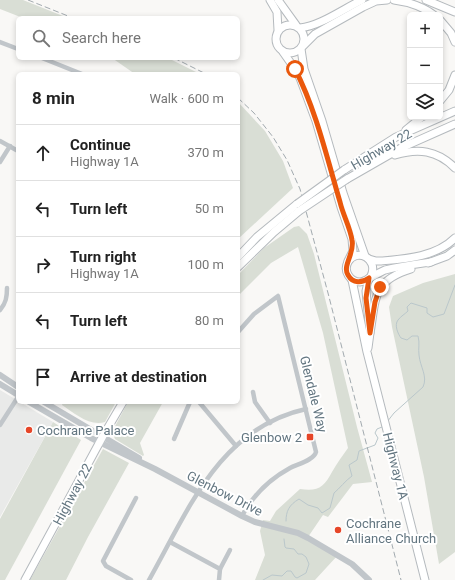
<!DOCTYPE html>
<html lang="en">
<head>
<meta charset="utf-8">
<style>
  body { margin:0; font-family:Roboto,sans-serif; background:#f2f2f2; color:#222 }
  .controls { position:absolute; right:12px; top:12px; display:grid; overflow:hidden; border-radius:6px; box-shadow:0 2px 6px #0003 }
  .controls button { width:36px; height:36px; display:grid; place-items:center; padding:0; border:0; border-bottom:1px solid #e0e0e0; background:#fff; color:#222; font:20px sans-serif }
  .stop { position:absolute; width:12px; height:12px; margin:-9px; border:3px solid #ea580c; border-radius:50%; background:#fff }
  .stop.end { background:#ea580c; border-color:#fff; box-shadow:0 1px 4px #0008 }
  .list { margin:0; padding:0; list-style:none }
  h2 { display:flex; justify-content:space-between; align-items:center; height:52px; margin:0; padding:0 16px; font-size:17px }
  h2 small { font-size:13px; font-weight:400; color:#767676 }
  .list li { display:grid; grid-template-columns:26px 1fr auto; gap:12px; align-items:center; box-sizing:border-box; height:56px; padding:0 16px; border-top:1px solid #e0e0e0 }
  .list b { display:block; font-size:15px; white-space:nowrap }
  .list p { margin:0; font-size:13px; white-space:nowrap; color:#767676 }
  .list em { font-size:13px; font-style:normal; color:#767676 }
  .icon { flex:none; width:22px; height:22px; fill:none; stroke:currentColor; stroke-width:2; stroke-linecap:round; stroke-linejoin:round }
  .map { position:relative; flex:none; width:455px; height:580px; overflow:hidden }
  .search { position:absolute; background:#fff; box-shadow:0 2px 6px #0003; left:16px; top:16px; width:224px; height:44px; display:flex; align-items:center; gap:10px; box-sizing:border-box; padding:0 14px; border-radius:6px; color:#767676; font-size:15px }
  .panel { position:absolute; background:#fff; box-shadow:0 2px 6px #0003; left:16px; top:72px; width:224px; height:332px; border-radius:6px }
  .map>svg:first-child { display:block }
  .built { fill:#e9eae9 }
  .green { fill:#d9ded5 }
  .lines { fill:none; stroke-linecap:round; stroke-linejoin:round }
  .stream { stroke:#bac7cb; stroke-width:1 }
  .primary-casing { stroke:#b5babe; stroke-width:9 }
  .minor { stroke:#c1c6ca; stroke-width:4.5 }
  .tertiary { stroke:#c1c6ca; stroke-width:6 }
  .primary { stroke:#fff; stroke-width:7 }
  .rail { stroke:#a2aaaf; stroke-width:1; stroke-dasharray:6 3; stroke-linecap:butt }
  .primary-bridge-casing { stroke:#b5babe; stroke-width:9; stroke-linecap:butt }
  .primary-bridge { stroke:#fff; stroke-width:7 }
  .route { stroke:#ea580c; stroke-width:5 }
  .poi-dot { fill:#e64628; stroke:#fff; stroke-width:1.5 }
  .labels { text-anchor:middle; stroke-width:4; stroke-linejoin:round; paint-order:stroke }
  .street-label { font-size:13px; fill:#637681; stroke:#fff }
  .poi-label { font-size:13px; fill:#637681; stroke:#fff; text-anchor:start }
</style>
</head>
<body>
<div class="map">
<svg width="455" height="580" viewBox="0 0 455 580">
  <rect width="100%" height="100%" fill="#f9f8f6"/>
  <path class="built" d="M0,390l53,32 -53,95z"/>
  <g class="green">
    <path d="M0,0h23l45,18h-45l-23,-9z"/>
    <path d="M112,58h56l32,16h-65z"/>
    <path d="M238,102l27,29 18,30 10,27 -55,51z"/>
    <path d="M299,226l8,8 7,20 43,173 15,55 -19,2 -25,33 -5,-2 -15,22 30,18 -23,25h-60l10,-25 -5,-24 3,-11 7,1 6,-10 24,-22c18,3 24,-2 32,-17 5,-9 11,-17 16,-24l-25,-115 -25,-86 -27,16 -33,33v-21l26,-27 30,-21z"/>
    <path d="M455,274v278l-16,12 -15,-87 -32,-150 -3,-20 4,-11 30,-13z"/>
    <path d="M63,402h53l-11,20c-15,5 -31,-9 -43,-17z"/>
    <path d="M128,402h35l-23,41 4,12 -1,1 -28,-17 -3,-7z"/>
    <path d="M53,422l28,18 -76,140h-5v-61z"/>
    <path d="M103,449l26,14 -41,74 -22,43h-36z"/>
  </g>
  <g class="lines">
    <g class="stream">
      <path d="M387,422l7,-9 29,-26c5,-11 -3,-20 -4,-32 -1,-6 1,-12 -1,-19h-6l-5,4 -6,-2c-3,-4 -7,-13 -3,-18 3,-4 7,-6 10,-9l-1,-4 4,-4 16,5v5l6,4 11,-3 11,-29"/>
      <path d="M286,521c0,-10 3,-16 13,-22l9,6 10,3 4,5 8,-5 4,-15c5,-4 12,-13 18,-17l-3,-11 8,-5 2,-9 16,-6 3,-7 -3,-5 2,-4 5,-2"/>
      <path d="M263,580l9,-5 10,1 5,-5h4l4,6 2,1 9,-5 3,-9 -3,-7 -4,-3h-4l-4,-5 -8,-1 -1,-1 -1,-8"/>
    </g>
    <g class="primary-casing">
      <g id="primary">
        <path d="M270,0l7,12 1,18"/>
        <path d="M278,0l18,25"/>
        <path d="M394,0c15,2 28,6 40,15"/>
        <path d="M426,0l29,12"/>
        <path d="M440,20l11,13 4,9"/>
        <circle cx="290" cy="39" r="14"/>
        <path d="M300,28c20,-2 43,-19 62,-28"/>
        <path d="M303,46l12,-12 48,-27 13,-6 11,-1"/>
        <path d="M301,49l3,20 18,52 21,72 22,63"/>
        <path d="M283,52l12,17 5,9 16,43 25,86 11,32 1,12 -5,10"/>
        <path d="M440,101l9,-11 6,-15"/>
        <path d="M406,130l16,-13"/>
        <path d="M395,155c23,-7 42,-5 60,13"/>
        <path d="M344,170l52,-33 59,-26"/>
        <path d="M347,179l54,-31 54,-24"/>
        <path d="M238,257l19,-20 40,-33"/>
        <path d="M369,259l7,2h5c25,-2 55,-4 74,-23"/>
        <path d="M428,263l19,-7 8,-6"/>
        <path d="M238,267l36,-35 25,-21"/>
        <path d="M371,276c8,-17 -14,-29 -23,-14 -5,9 2,20 12,20 6,0 17,-9 25,-12 15,-4 31,-6 46,-8"/>
        <path d="M352,280l15,72 58,228"/>
        <path d="M370,333c6,-35 2,-52 41,-64"/>
        <path d="M368,348l2,-15 -4,-42 3,-13"/>
        <path d="M25,580l78,-144 20,-34"/>
      </g>
    </g>
    <g class="minor">
      <path d="M0,42l18,7"/>
      <path d="M42,58l40,16"/>
      <path d="M0,141l18,10"/>
      <path d="M0,162l10,-16"/>
      <path d="M0,310c6,-7 7,-13 7,-22"/>
      <path d="M238,332l16,-18 24,-18 38,156c-2,8 -18,12 -26,16 -20,11 -37,27 -48,48"/>
      <path d="M253,392l2,10 15,21"/>
      <path d="M199,402l37,44"/>
      <path d="M0,425l18,-28"/>
      <path d="M174,439l16,-37"/>
      <path d="M170,542l50,27 -1,11"/>
      <path d="M220,569l10,-19"/>
      <path d="M131,580l-25,-14 -3,-5 33,-63"/>
      <path d="M149,580c39,-69 70,-152 157,-171"/>
    </g>
    <g class="tertiary">
      <path d="M0,375l18,12"/>
      <path d="M0,384l18,11"/>
      <path d="M29,402l62,36 64,31 87,47 13,6 43,11 10,5 44,26 17,16"/>
      <path d="M44,402l95,56"/>
    </g>
    <use href="#primary" class="primary"/>
    <g class="rail">
      <path d="M28,0l45,18"/>
      <path d="M174,58l32,16"/>
      <path d="M238,98l16,15 19,24 14,23 13,29 28,104 73,287"/>
    </g>
    <g class="primary-bridge-casing">
      <g id="primary-bridge">
        <path d="M297,204l47,-34"/>
        <path d="M299,211l48,-32"/>
      </g>
    </g>
    <use href="#primary-bridge" class="primary-bridge"/>
  </g>
  <g class="lines">
    <path class="route" d="M295,69c21,41 32,89 45,133 3,13 10,25 12,38 3,13 -10,26 -4,35 5,9 14,8 21,3l-3,20 4,35 5,-31 5,-15"/>
  </g>
  <g class="poi-dot">
    <circle cx="29" cy="430" r="4"/>
    <rect x="306" y="433" width="8" height="8" rx="2"/>
    <circle cx="338" cy="530" r="4"/>
  </g>
  <g class="labels">
    <g class="street-label">
      <text transform="translate(381 149) rotate(-30)" y="5">Highway 22</text>
      <text transform="translate(314 394) rotate(76)" y="5">Glendale Way</text>
      <text transform="translate(396 466) rotate(76)" y="5">Highway 1A</text>
      <text transform="translate(225 493) rotate(27)" y="5">Glenbow Drive</text>
      <text transform="translate(72 494) rotate(-62)" y="5">Highway 22</text>
    </g>
    <g class="poi-label">
      <text x="37" y="435">Cochrane Palace</text>
      <text x="302" y="442" text-anchor="end">Glenbow 2</text>
      <text x="346" y="528">Cochrane<tspan x="346" dy="15">Alliance Church</tspan></text>
    </g>
  </g>
</svg>
<div class="controls">
<button>+</button>
<button>−</button>
<button><svg class="icon" aria-label="layers" viewBox="0 0 24 24"><path d="M12 4l9 5-9 5-9-5zM3 14l9 5 9-5"/></svg></button>
</div>
<div class="stop" style="left:295px;top:69px"></div>
<div class="stop end" style="left:380px;top:287px"></div>
<div class="search"><svg class="icon" aria-label="search" viewBox="0 0 24 24"><circle cx="10" cy="10" r="6"/><path d="M15 15l6 6"/></svg>Search here</div>
<section class="panel">
<h2>8 min<small>Walk · 600 m</small></h2>
<ul class="list">
<li><svg class="icon" aria-label="ahead" viewBox="0 0 24 24"><path d="M12 20V5M6 11l6-6 6 6"/></svg><div><b>Continue</b><p>Highway 1A</p></div><em>370 m</em></li>
<li><svg class="icon" aria-label="left" viewBox="0 0 24 24"><path d="M17 20v-9H6M10 6l-5 5 5 5"/></svg><div><b>Turn left</b></div><em>50 m</em></li>
<li><svg class="icon" aria-label="right" viewBox="0 0 24 24"><path d="M7 20v-9h11M14 6l5 5-5 5"/></svg><div><b>Turn right</b><p>Highway 1A</p></div><em>100 m</em></li>
<li><svg class="icon" aria-label="left" viewBox="0 0 24 24"><path d="M17 20v-9H6M10 6l-5 5 5 5"/></svg><div><b>Turn left</b></div><em>80 m</em></li>
<li><svg class="icon" aria-label="arrive" viewBox="0 0 24 24"><path d="M6 21V4h12l-3 4 3 4H6"/></svg><div><b>Arrive at destination</b></div></li>
</ul>
</section>
</div>
</body>
</html>
